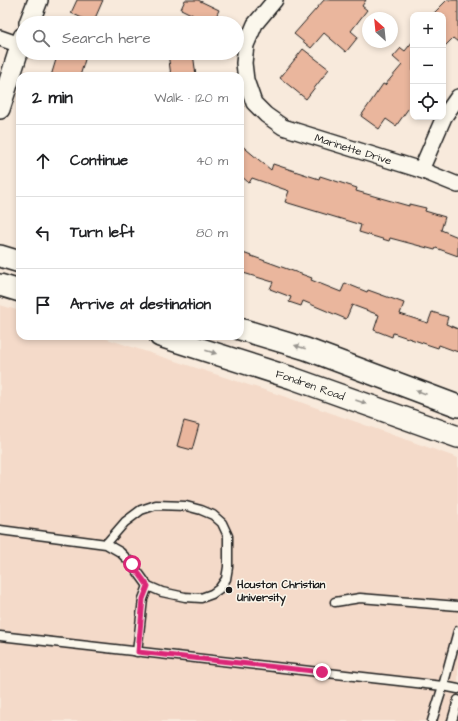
<!DOCTYPE html>
<html lang="en">
<head>
<meta charset="utf-8">
<style>
  body { margin:0; font-family:"Architects Daughter",sans-serif; background:#f2f2f2; color:#202124 }
  .controls { position:absolute; right:12px; top:12px; display:grid; overflow:hidden; border-radius:8px; box-shadow:0 2px 6px #0003 }
  .controls button { width:36px; height:36px; display:grid; place-items:center; padding:0; border:0; border-bottom:1px solid #e0e0e0; background:#fff; color:#202124; font:20px sans-serif }
  .compass { position:absolute; left:362px; top:12px; width:36px; height:36px; border-radius:50%; background:#fff; box-shadow:0 2px 6px #0003; rotate:333deg }
  .stop { position:absolute; width:12px; height:12px; margin:-9px; border:3px solid #db2777; border-radius:50%; background:#fff }
  .stop.end { background:#db2777; border-color:#fff; box-shadow:0 1px 4px #0008 }
  .list { margin:0; padding:0; list-style:none }
  h2 { display:flex; justify-content:space-between; align-items:center; height:52px; margin:0; padding:0 16px; font-size:17px }
  h2 small { font-size:13px; font-weight:400; color:#757577 }
  .list li { display:grid; grid-template-columns:26px 1fr auto; gap:12px; align-items:center; box-sizing:border-box; height:72px; padding:0 16px; border-top:1px solid #e0e0e0 }
  .list b { display:block; font-size:15px; white-space:nowrap }
  .list em { font-size:13px; font-style:normal; color:#757577 }
  .icon { flex:none; width:22px; height:22px; fill:none; stroke:currentColor; stroke-width:2; stroke-linecap:round; stroke-linejoin:round }
  .map { position:relative; flex:none; width:458px; height:721px; overflow:hidden }
  .search { position:absolute; background:#fff; box-shadow:0 2px 6px #0003; left:16px; top:16px; width:228px; height:44px; display:flex; align-items:center; gap:10px; box-sizing:border-box; padding:0 14px; border-radius:22px; color:#757577; font-size:15px }
  .panel { position:absolute; background:#fff; box-shadow:0 2px 6px #0003; left:16px; top:72px; width:228px; height:268px; border-radius:12px }
  .map>svg:first-child { display:block }
  .built { fill:#f4dac9 }
  .building { fill:#eab69d; stroke:#1c1c1c }
  .lines { fill:none; stroke-linecap:round; stroke-linejoin:round }
  .service-casing { stroke:#1c1c1c; stroke-width:11 }
  .minor-casing { stroke:#1c1c1c; stroke-width:18 }
  .tertiary-casing { stroke:#1c1c1c; stroke-width:22 }
  .secondary-casing { stroke:#1c1c1c; stroke-width:24 }
  .service { stroke:#fbf7ec; stroke-width:8 }
  .minor { stroke:#fbf7ec; stroke-width:15 }
  .tertiary { stroke:#fbf7ec; stroke-width:19 }
  .secondary { stroke:#fbf7ec; stroke-width:21 }
  .oneway { fill:#97948e }
  .route { stroke:#db2777; stroke-width:5 }
  .poi-dot { fill:#1c1c1c; stroke:#fbf7ec; stroke-width:1.5 }
  .labels { text-anchor:middle; stroke-width:3; stroke-linejoin:round; paint-order:stroke }
  .street-label { font-size:11px; fill:#1c1c1c; stroke:#fbf7ec }
  .poi-label { font-size:11px; font-weight:bold; fill:#1c1c1c; stroke:#fbf7ec; text-anchor:start }
</style>
</head>
<body>
<div class="map">
<svg width="458" height="721" viewBox="0 0 458 721">
  <rect width="100%" height="100%" fill="#f8eadc"/>
  <filter id="ink" filterUnits="userSpaceOnUse"><feTurbulence type="fractalNoise" baseFrequency=".025" numOctaves="2"/><feDisplacementMap in="SourceGraphic" scale="8" xChannelSelector="R" yChannelSelector="G"/><feConvolveMatrix kernelMatrix="1 2 1 2 8 2 1 2 1" color-interpolation-filters="sRGB"/></filter>
  <g filter="url(#ink)">
    <path class="built" d="M0,305l20,6v25h78l188,61 172,61v263h-458z"/>
    <g class="building">
      <path d="M77,0h26l-10,23 -22,-10z"/>
      <path d="M185,0h13l21,10 -6,13h-23l3,-8 -12,-6z"/>
      <path d="M324,0h42l-4,6 5,4 -16,21 7,6 -12,15 -22,-19 -13,15 -17,-14z"/>
      <path d="M447,0h11v42l-5,-4 -10,10v-33h-11z"/>
      <path d="M413,41v61l-17,24 -10,-7 -7,10 -18,-13 22,-32 2,1 17,-20 -9,-8 8,-9 4,3z"/>
      <path d="M303,49l26,20 -23,30 -26,-21z"/>
      <path d="M58,53h29l-7,23h-29z"/>
      <path d="M168,53h25l3,23h-25z"/>
      <path d="M240,144l31,26 2,-6 46,15 1,-3 37,12 -1,3 53,15v-2l17,4 -1,3 20,6 -4,13 17,7v19l-22,-8 -1,2 -45,-12 -1,3 -30,-9 2,-7 -76,-23 4,-11 -37,-13 -3,5 -9,-8z"/>
      <path d="M240,252l17,6 55,20 -1,2 30,12 4,-9 22,9 1,-2 36,13 -4,11 28,9 4,-11 16,5 -2,7 12,5v23l-19,-7 -1,3 -45,-15 -1,4 -18,-7 5,-15 -27,-10 -6,14 -43,-18 -2,5 -12,-4 2,-5 -21,-8 3,-7 -33,-10z"/>
      <path d="M184,421l15,4 -7,25 -15,-4z"/>
    </g>
    <g class="lines">
      <g class="service-casing">
        <g id="service">
          <path d="M0,530l106,14 14,8 12,12 16,22 14,6 23,5 16,1 11,-4 7,-5 7,-10 2,-12v-31l-6,-13 -9,-8 -12,-5 -15,-4 -30,-1 -15,5 -16,12 -19,22"/>
          <path d="M335,602l25,-4 98,8"/>
          <path d="M0,636l443,50 15,3"/>
          <path d="M137,652l6,-53 5,-13"/>
          <path d="M432,721l11,-35 15,-55"/>
          <path d="M452,721l6,-21"/>
        </g>
      </g>
      <g class="minor-casing">
        <g id="minor">
          <path id="s1" d="M275,0l-20,24 -9,21 -2,18 2,17 8,23 12,12 17,12 138,43 37,15"/>
          <path d="M0,38l20,7"/>
          <path d="M421,170l23,-53 14,-20"/>
        </g>
      </g>
      <g class="tertiary-casing">
        <g id="tertiary">
          <path d="M29,23l9,-23"/>
          <path d="M0,109l23,-72"/>
        </g>
      </g>
      <g class="secondary-casing">
        <g id="secondary">
          <path d="M0,256l20,6"/>
          <path d="M0,285l20,6"/>
          <path d="M240,329l66,20 152,57"/>
          <path id="s2" d="M160,336l132,42 166,59"/>
        </g>
      </g>
      <use href="#service" class="service"/>
      <use href="#minor" class="minor"/>
      <use href="#tertiary" class="tertiary"/>
      <use href="#secondary" class="secondary"/>
    </g>
    <defs><path id="oneway-solid" d="M-6-.8H1V-3.2L6.5 0L1 3.2V.8H-6Z"/></defs>
    <g class="oneway">
      <use href="#oneway-solid" transform="translate(300 347) rotate(-163)"/>
      <use href="#oneway-solid" transform="translate(211 352) rotate(18)"/>
      <use href="#oneway-solid" transform="translate(421 392) rotate(-159)"/>
      <use href="#oneway-solid" transform="translate(361 402) rotate(20)"/>
    </g>
  </g>
  <g class="lines" filter="url(#ink)">
    <path class="route" d="M132,564l16,22 -5,13 -5,53 184,20"/>
  </g>
  <circle class="poi-dot" cx="229" cy="590" r="4"/>
  <g class="labels">
    <g class="street-label">
      <text dy="4" stroke="none"><textPath href="#s1" startOffset="225">Marinette Drive</textPath></text>
      <text dy="4" stroke="none"><textPath href="#s2" startOffset="158">Fondren Road</textPath></text>
    </g>
    <g class="poi-label">
      <text x="237" y="588">Houston Christian<tspan x="237" dy="13">University</tspan></text>
    </g>
  </g>
</svg>
<div class="controls">
<button>+</button>
<button>−</button>
<button><svg class="icon" aria-label="locate" viewBox="0 0 24 24"><circle cx="12" cy="12" r="6"/><path d="M12 2v4M12 18v4M2 12h4M18 12h4"/></svg></button>
</div>
<svg class="compass" viewBox="-18 -18 36 36"><path d="M0-13l5 13h-10z" fill="#e53935"/><path d="M0 13l5-13h-10z" fill="#757577"/></svg>
<div class="stop" style="left:132px;top:564px"></div>
<div class="stop end" style="left:322px;top:672px"></div>
<div class="search"><svg class="icon" aria-label="search" viewBox="0 0 24 24"><circle cx="10" cy="10" r="6"/><path d="M15 15l6 6"/></svg>Search here</div>
<section class="panel">
<h2>2 min<small>Walk · 120 m</small></h2>
<ul class="list">
<li><svg class="icon" aria-label="ahead" viewBox="0 0 24 24"><path d="M12 20V5M6 11l6-6 6 6"/></svg><div><b>Continue</b></div><em>40 m</em></li>
<li><svg class="icon" aria-label="left" viewBox="0 0 24 24"><path d="M17 20v-9H6M10 6l-5 5 5 5"/></svg><div><b>Turn left</b></div><em>80 m</em></li>
<li><svg class="icon" aria-label="arrive" viewBox="0 0 24 24"><path d="M6 21V4h12l-3 4 3 4H6"/></svg><div><b>Arrive at destination</b></div></li>
</ul>
</section>
</div>
</body>
</html>
